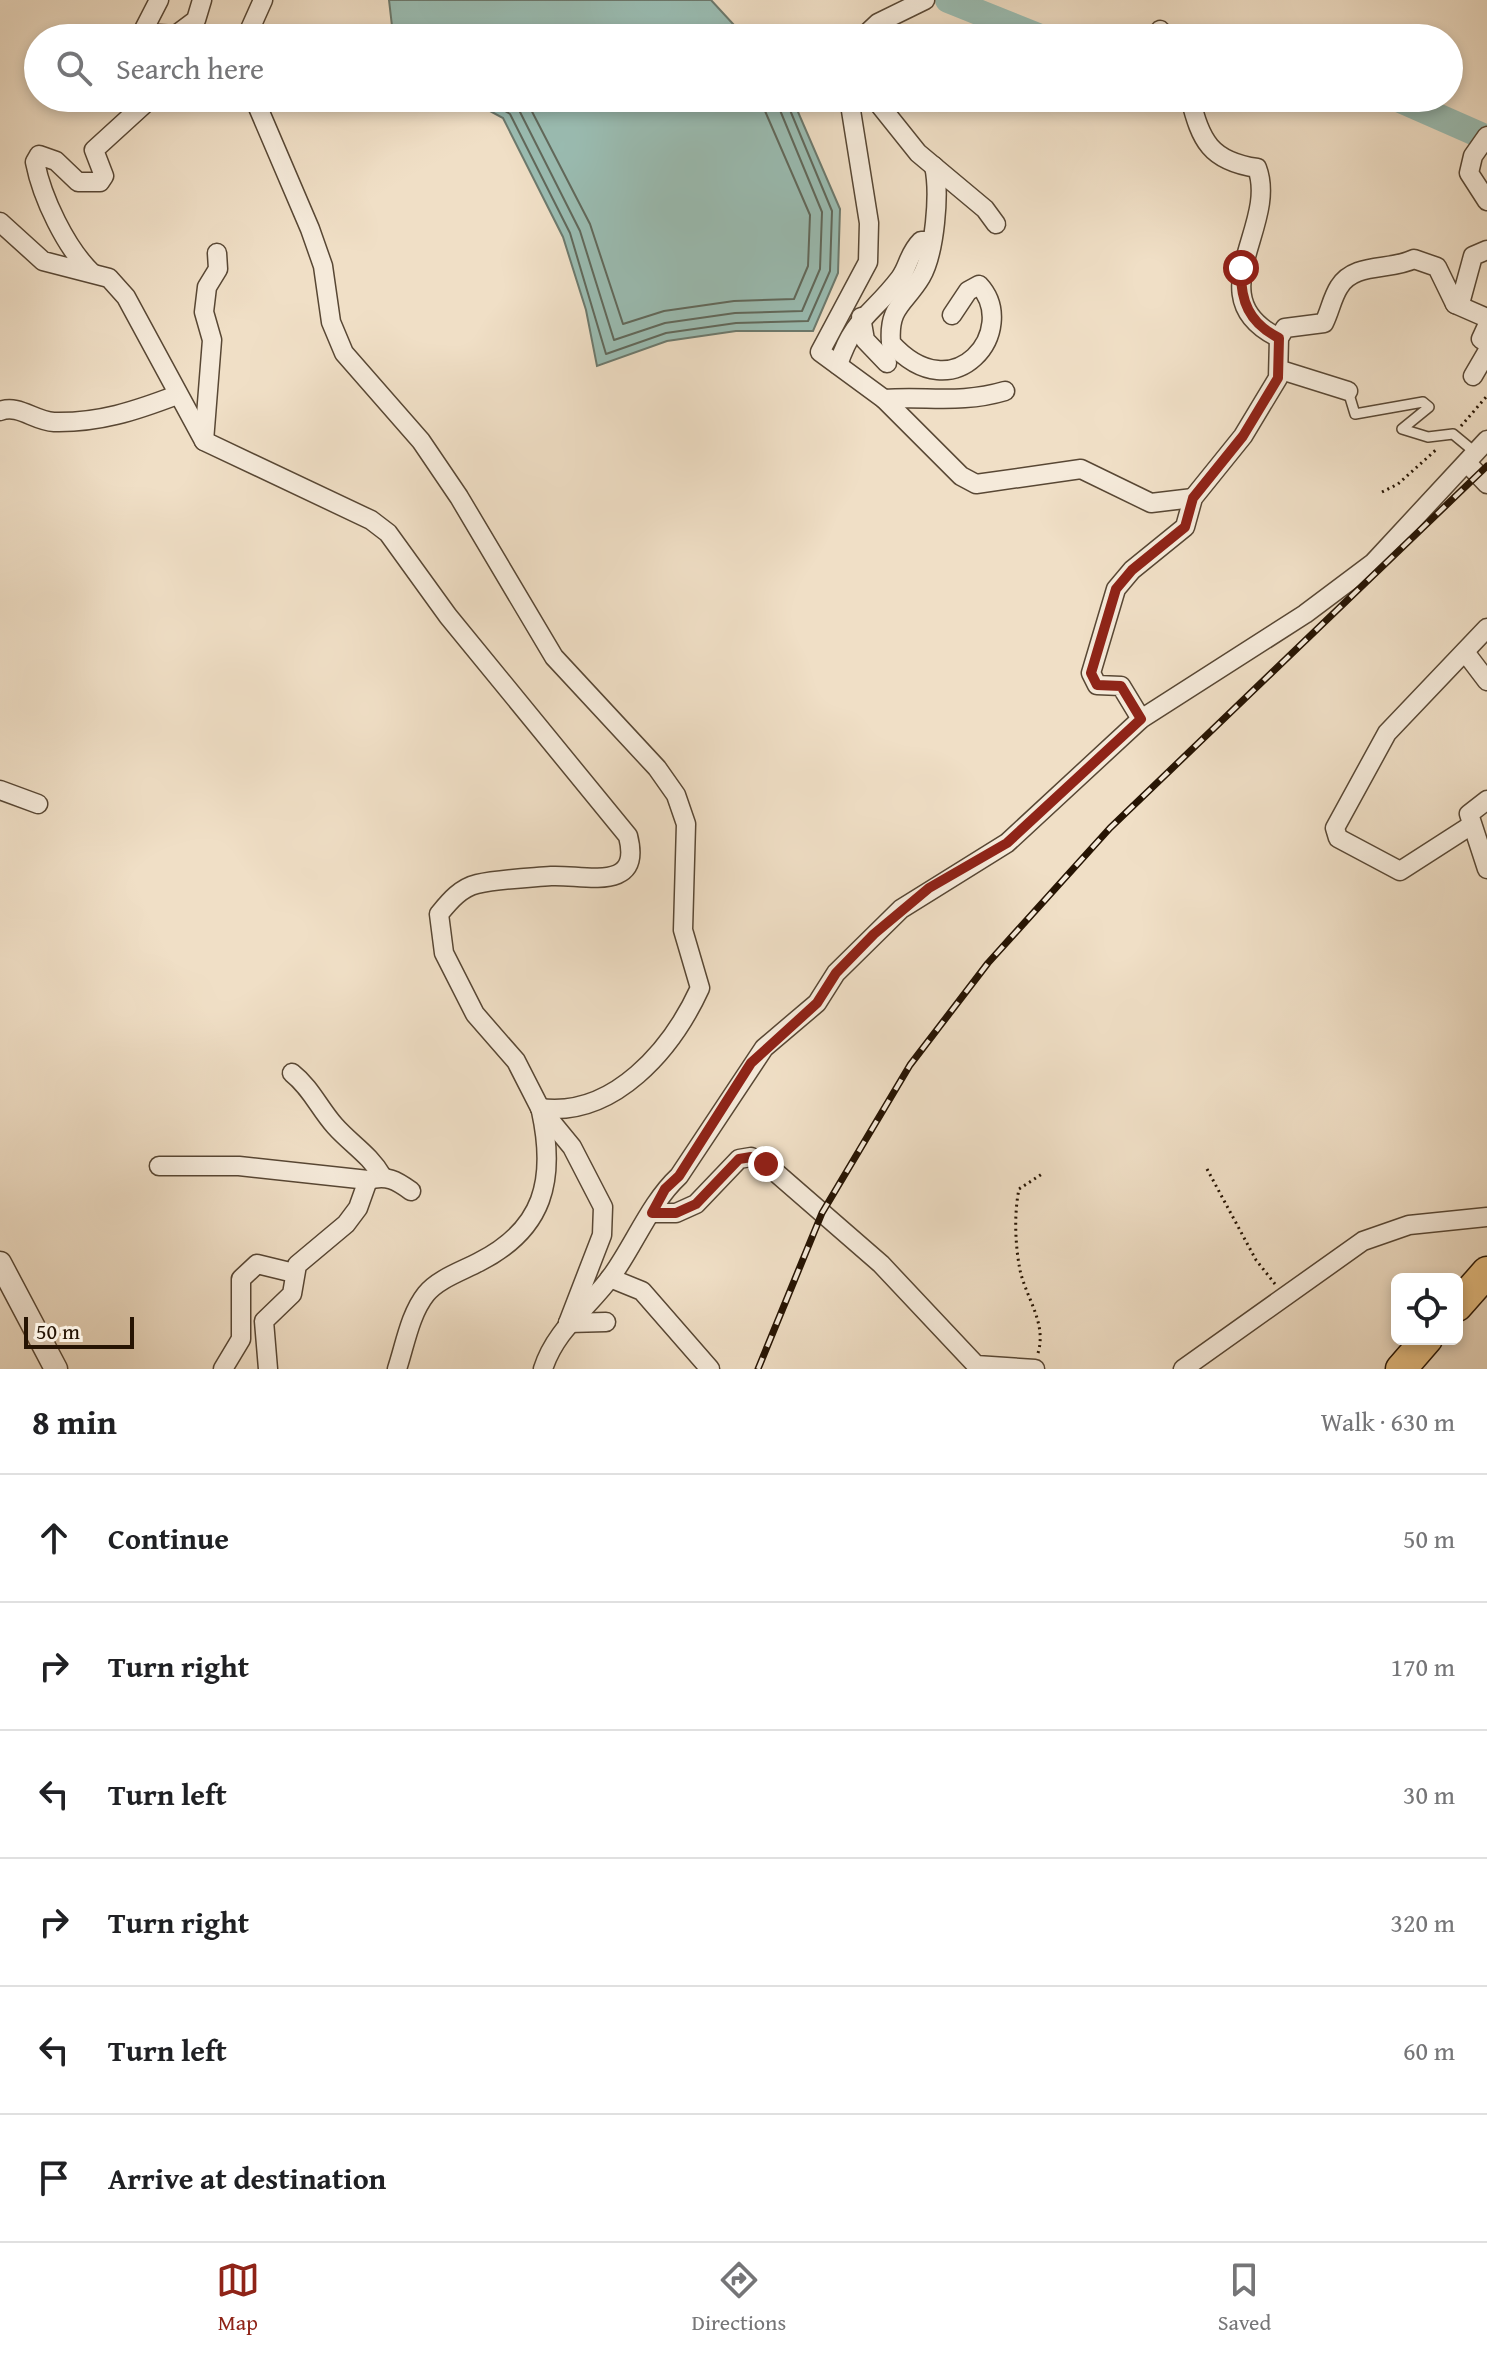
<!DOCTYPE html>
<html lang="en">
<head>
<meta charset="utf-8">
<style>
  body { margin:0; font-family:"Gentium Book Plus",serif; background:#f2f2f2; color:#202124 }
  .controls { position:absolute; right:24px; bottom:24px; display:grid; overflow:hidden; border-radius:12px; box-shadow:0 4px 12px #0003 }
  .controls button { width:72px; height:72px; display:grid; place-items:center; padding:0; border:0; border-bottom:2px solid #e0e0e0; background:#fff; color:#202124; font:40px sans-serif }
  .scale { position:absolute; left:24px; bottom:20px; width:110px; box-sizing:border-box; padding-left:8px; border:4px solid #261403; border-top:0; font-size:22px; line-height:28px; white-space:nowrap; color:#261403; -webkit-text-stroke:6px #f5eada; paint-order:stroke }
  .stop { position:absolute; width:24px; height:24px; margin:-18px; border:6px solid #8f2418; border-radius:50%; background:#fff }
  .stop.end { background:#8f2418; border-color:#fff; box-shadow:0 2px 8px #0008 }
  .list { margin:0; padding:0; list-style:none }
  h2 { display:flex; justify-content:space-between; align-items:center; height:104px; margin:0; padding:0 32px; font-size:34px }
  h2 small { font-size:26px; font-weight:400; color:#757577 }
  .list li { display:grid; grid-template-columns:52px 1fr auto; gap:24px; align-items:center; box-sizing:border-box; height:128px; padding:0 32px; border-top:2px solid #e0e0e0 }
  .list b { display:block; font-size:30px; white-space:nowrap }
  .list em { font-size:26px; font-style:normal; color:#757577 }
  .icon { flex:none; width:44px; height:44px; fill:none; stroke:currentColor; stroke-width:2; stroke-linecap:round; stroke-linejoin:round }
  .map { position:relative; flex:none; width:1487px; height:1369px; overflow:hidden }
  .search { position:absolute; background:#fff; box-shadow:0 4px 12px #0003; left:24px; right:24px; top:24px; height:88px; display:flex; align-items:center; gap:20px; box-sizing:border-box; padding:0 28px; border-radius:44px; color:#757577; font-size:30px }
  .sheet { height:872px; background:#fff }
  nav { display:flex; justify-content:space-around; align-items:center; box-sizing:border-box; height:112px; border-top:2px solid #e0e0e0; background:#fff; font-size:22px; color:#757577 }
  nav a { display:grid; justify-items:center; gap:4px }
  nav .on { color:#8f2418 }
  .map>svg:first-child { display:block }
  .water { fill:#9abdb3; stroke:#6c796d; stroke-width:2 }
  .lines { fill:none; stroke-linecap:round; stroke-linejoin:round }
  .shore { stroke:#60685b; stroke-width:2 }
  .river { stroke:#9abdb3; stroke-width:26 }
  .service-casing { stroke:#584734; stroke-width:12 }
  .minor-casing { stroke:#584734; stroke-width:21 }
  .tertiary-casing { stroke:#584734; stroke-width:25 }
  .trunk-casing { stroke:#261403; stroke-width:33 }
  .path { stroke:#261403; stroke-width:3; stroke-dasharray:2 4; stroke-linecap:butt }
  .service { stroke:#f5eada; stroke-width:9 }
  .minor { stroke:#f5eada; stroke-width:18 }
  .tertiary { stroke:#f5eada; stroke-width:22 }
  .trunk { stroke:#e8c083; stroke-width:30 }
  .rail-casing { stroke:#261403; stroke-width:7 }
  .rail { stroke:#f5eada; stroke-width:4; stroke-dasharray:12; stroke-linecap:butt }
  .route { stroke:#8f2418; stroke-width:10 }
</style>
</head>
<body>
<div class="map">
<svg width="1487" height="1369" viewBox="0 0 1487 1369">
  <rect width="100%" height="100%" fill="#f0dfc6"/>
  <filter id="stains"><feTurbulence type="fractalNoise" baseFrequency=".0025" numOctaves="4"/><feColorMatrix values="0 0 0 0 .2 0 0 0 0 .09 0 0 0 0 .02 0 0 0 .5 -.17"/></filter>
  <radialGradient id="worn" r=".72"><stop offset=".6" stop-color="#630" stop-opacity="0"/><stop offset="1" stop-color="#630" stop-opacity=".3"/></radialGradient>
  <g class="water">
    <path d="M389,0h322l35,38h-347l-7,-12z"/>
    <path d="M466,98h326l48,111 -2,64 -25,58h-77l-69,10 -70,25 -11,-56 -23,-73 -60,-119z"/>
  </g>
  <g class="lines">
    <g class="shore">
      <path d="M483,98l27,16 60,119 36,121 60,-21 70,-10 72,-2 22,-50 2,-60 -47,-113"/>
      <path d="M503,98l16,12 61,121 34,109 51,-17 70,-10 67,-2 18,-42 2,-57 -47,-114"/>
      <path d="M525,98l65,126 33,100 41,-13 70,-10 60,-2 14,-33 2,-51 -45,-104 -2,-13"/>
    </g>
    <g class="river">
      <path d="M948,0l95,38"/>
      <path d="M1396,98l91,40"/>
    </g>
    <g class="service-casing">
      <path id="service" d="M1348,391l7,23 68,-12 6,5 -27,22 26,8 25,-3 23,19"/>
    </g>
    <g class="minor-casing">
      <g id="minor">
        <path d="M142,33l17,-33"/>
        <path d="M127,38l15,-5 34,2 20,-15 6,-20"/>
        <path d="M246,38l17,-38"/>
        <path d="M862,38l16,-15 47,-23"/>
        <path d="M1155,38l5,-8"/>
        <path d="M254,98l56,131 13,37 8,56 13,31 77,88 38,56 95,160 103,111 19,27 10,29 -3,106 17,58c-28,61 -86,130 -160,120"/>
        <path d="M849,98l20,125 -1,39 -48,90 64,47 77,77 15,8 105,-15 70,34 42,-5"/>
        <path d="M874,98l44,55 67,56 11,15"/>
        <path d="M1190,98c11,43 20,63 67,70 22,58 -61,130 22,170"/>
        <path d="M1487,136l-14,20 -4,17 18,28"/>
        <path d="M934,166c6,27 1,87 -13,111 -16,27 -33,29 -30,66 64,71 129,-14 88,-58l-11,6 -16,24"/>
        <path d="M0,222l43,39 66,17 17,19 78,144 167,79 17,13 60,83 180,220c15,58 -45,38 -77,40 -24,2 -51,3 -74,8 -17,4 -28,18 -38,30l5,39 31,61 41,47 24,47 32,39 31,60 -1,28 -34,88"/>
        <path d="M92,273c-26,-25 -50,-75 -57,-111l4,-7 17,6 22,21h22l4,-6 -10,-26 57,-52"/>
        <path d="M1455,304l32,14"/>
        <path d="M861,317l4,23 22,23"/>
        <path d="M1487,326l-6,13 6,4"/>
        <path d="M838,365c16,-48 34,-50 62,-87 9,-12 8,-24 21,-37h10"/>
        <path d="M1281,370l67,21"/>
        <path d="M1473,376l14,-24"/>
        <path d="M884,399c44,-3 77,5 121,-8"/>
        <path d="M0,411c19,-7 34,10 54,11 45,1 81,-11 123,-27"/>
        <path d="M204,441l8,-101 -8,-28 3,-25 11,-18 -1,-16"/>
        <path d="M1467,463l20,21"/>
        <path d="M1465,652l22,29"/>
        <path d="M1141,719l-20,-33 -24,-1 -6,-12 25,-84 16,-19 53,-43 8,-29 50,-62 35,-58 1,-40 6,-10 39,-5c6,-12 8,-25 15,-36 15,-25 51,-16 75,-28l23,8 18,37 6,-4 12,-44 14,-6"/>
        <path d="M0,790l38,14"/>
        <path d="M1487,800l-18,14 18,55"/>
        <path d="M1470,826l-70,45 -62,-33 -3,-10 52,-95 100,-105"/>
        <path d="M292,1073c19,15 27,35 43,53 16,18 35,29 47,50"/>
        <path d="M159,1166h80l129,14c19,-5 28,0 43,11"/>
        <path d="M652,1213h24l20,-9 43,-45 12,-2 15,7 115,100 95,101 59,4"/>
        <path d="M610,1278l32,13 68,78"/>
        <path d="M568,1323l38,-1"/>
        <path d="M223,1369l18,-30v-60l16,-15 37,9"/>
        <path d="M268,1369l-4,-48 28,-27 5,-29 49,-41 12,-16 10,-28"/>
        <path d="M397,1369c8,-24 13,-55 29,-75 12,-15 36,-23 53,-32 65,-33 77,-82 62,-151"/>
        <path d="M543,1369c13,-41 46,-61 70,-95 22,-31 38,-72 66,-98l85,-128 53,-45 19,-30 65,-64 106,-66 134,-124 164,-105 68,-51 114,-123"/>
        <path d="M1183,1369l180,-128 46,-16 78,-8"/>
      </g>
    </g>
    <g class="tertiary-casing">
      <path id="tertiary" d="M0,1263l56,106"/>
    </g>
    <g class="trunk-casing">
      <g id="trunk">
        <path d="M1457,1306l30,-34"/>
        <path d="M1401,1369l26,-30"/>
      </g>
    </g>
    <g class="path">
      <path d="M1461,426l26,-30"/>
      <path d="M1382,492l16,-8 40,-36"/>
      <path d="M1207,1169l49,91 19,24"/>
      <path d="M1038,1353c9,-30 -12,-55 -18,-83 -5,-26 -6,-56 -1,-81l23,-15"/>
    </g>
    <use href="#service" class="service"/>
    <use href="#minor" class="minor"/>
    <use href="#tertiary" class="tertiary"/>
    <use href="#trunk" class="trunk"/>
    <g class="rail-casing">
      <path id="rail" d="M758,1369l64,-156 88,-148 78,-102 122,-135 377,-362"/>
    </g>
    <use href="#rail" class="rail"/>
  </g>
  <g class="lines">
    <path class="route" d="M766,1164l-15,-7 -12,2 -43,45 -20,9h-24l13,-24 14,-13 72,-113 66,-60 19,-30 38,-39 55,-46 78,-45 134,-124 -20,-33 -24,-1 -6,-12 25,-84 16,-19 53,-43 8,-29 50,-62 35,-58 1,-40c-30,-15 -39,-37 -38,-70"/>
  </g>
  <rect width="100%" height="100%" filter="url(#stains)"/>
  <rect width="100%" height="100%" fill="url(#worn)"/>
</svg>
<div class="controls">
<button><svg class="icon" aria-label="locate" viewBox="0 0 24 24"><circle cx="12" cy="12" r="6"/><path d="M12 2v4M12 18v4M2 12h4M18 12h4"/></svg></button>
</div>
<div class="scale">50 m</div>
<div class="stop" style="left:1241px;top:268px"></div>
<div class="stop end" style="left:766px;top:1164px"></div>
<div class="search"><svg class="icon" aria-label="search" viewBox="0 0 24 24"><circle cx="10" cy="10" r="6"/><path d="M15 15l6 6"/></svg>Search here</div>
</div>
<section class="sheet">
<h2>8 min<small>Walk · 630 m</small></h2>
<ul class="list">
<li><svg class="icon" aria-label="ahead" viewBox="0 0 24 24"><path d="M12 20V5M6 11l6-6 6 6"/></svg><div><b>Continue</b></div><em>50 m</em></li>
<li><svg class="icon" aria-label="right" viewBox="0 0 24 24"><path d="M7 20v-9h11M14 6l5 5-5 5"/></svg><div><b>Turn right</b></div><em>170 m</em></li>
<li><svg class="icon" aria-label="left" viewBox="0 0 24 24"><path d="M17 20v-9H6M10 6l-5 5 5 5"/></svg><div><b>Turn left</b></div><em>30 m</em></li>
<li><svg class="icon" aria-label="right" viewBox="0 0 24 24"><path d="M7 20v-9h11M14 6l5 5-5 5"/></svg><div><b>Turn right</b></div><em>320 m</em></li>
<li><svg class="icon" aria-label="left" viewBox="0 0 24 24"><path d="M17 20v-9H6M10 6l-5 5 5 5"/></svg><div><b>Turn left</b></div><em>60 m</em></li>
<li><svg class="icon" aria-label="arrive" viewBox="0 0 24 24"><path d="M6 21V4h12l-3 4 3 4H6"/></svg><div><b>Arrive at destination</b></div></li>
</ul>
</section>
<nav>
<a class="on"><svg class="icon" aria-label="map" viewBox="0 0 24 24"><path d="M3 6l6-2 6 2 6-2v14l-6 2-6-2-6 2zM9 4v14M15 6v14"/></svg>Map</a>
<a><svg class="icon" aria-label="directions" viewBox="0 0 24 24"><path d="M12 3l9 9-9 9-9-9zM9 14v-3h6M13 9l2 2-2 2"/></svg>Directions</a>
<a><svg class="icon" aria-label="saved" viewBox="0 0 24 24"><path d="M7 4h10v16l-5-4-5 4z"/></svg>Saved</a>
</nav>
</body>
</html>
